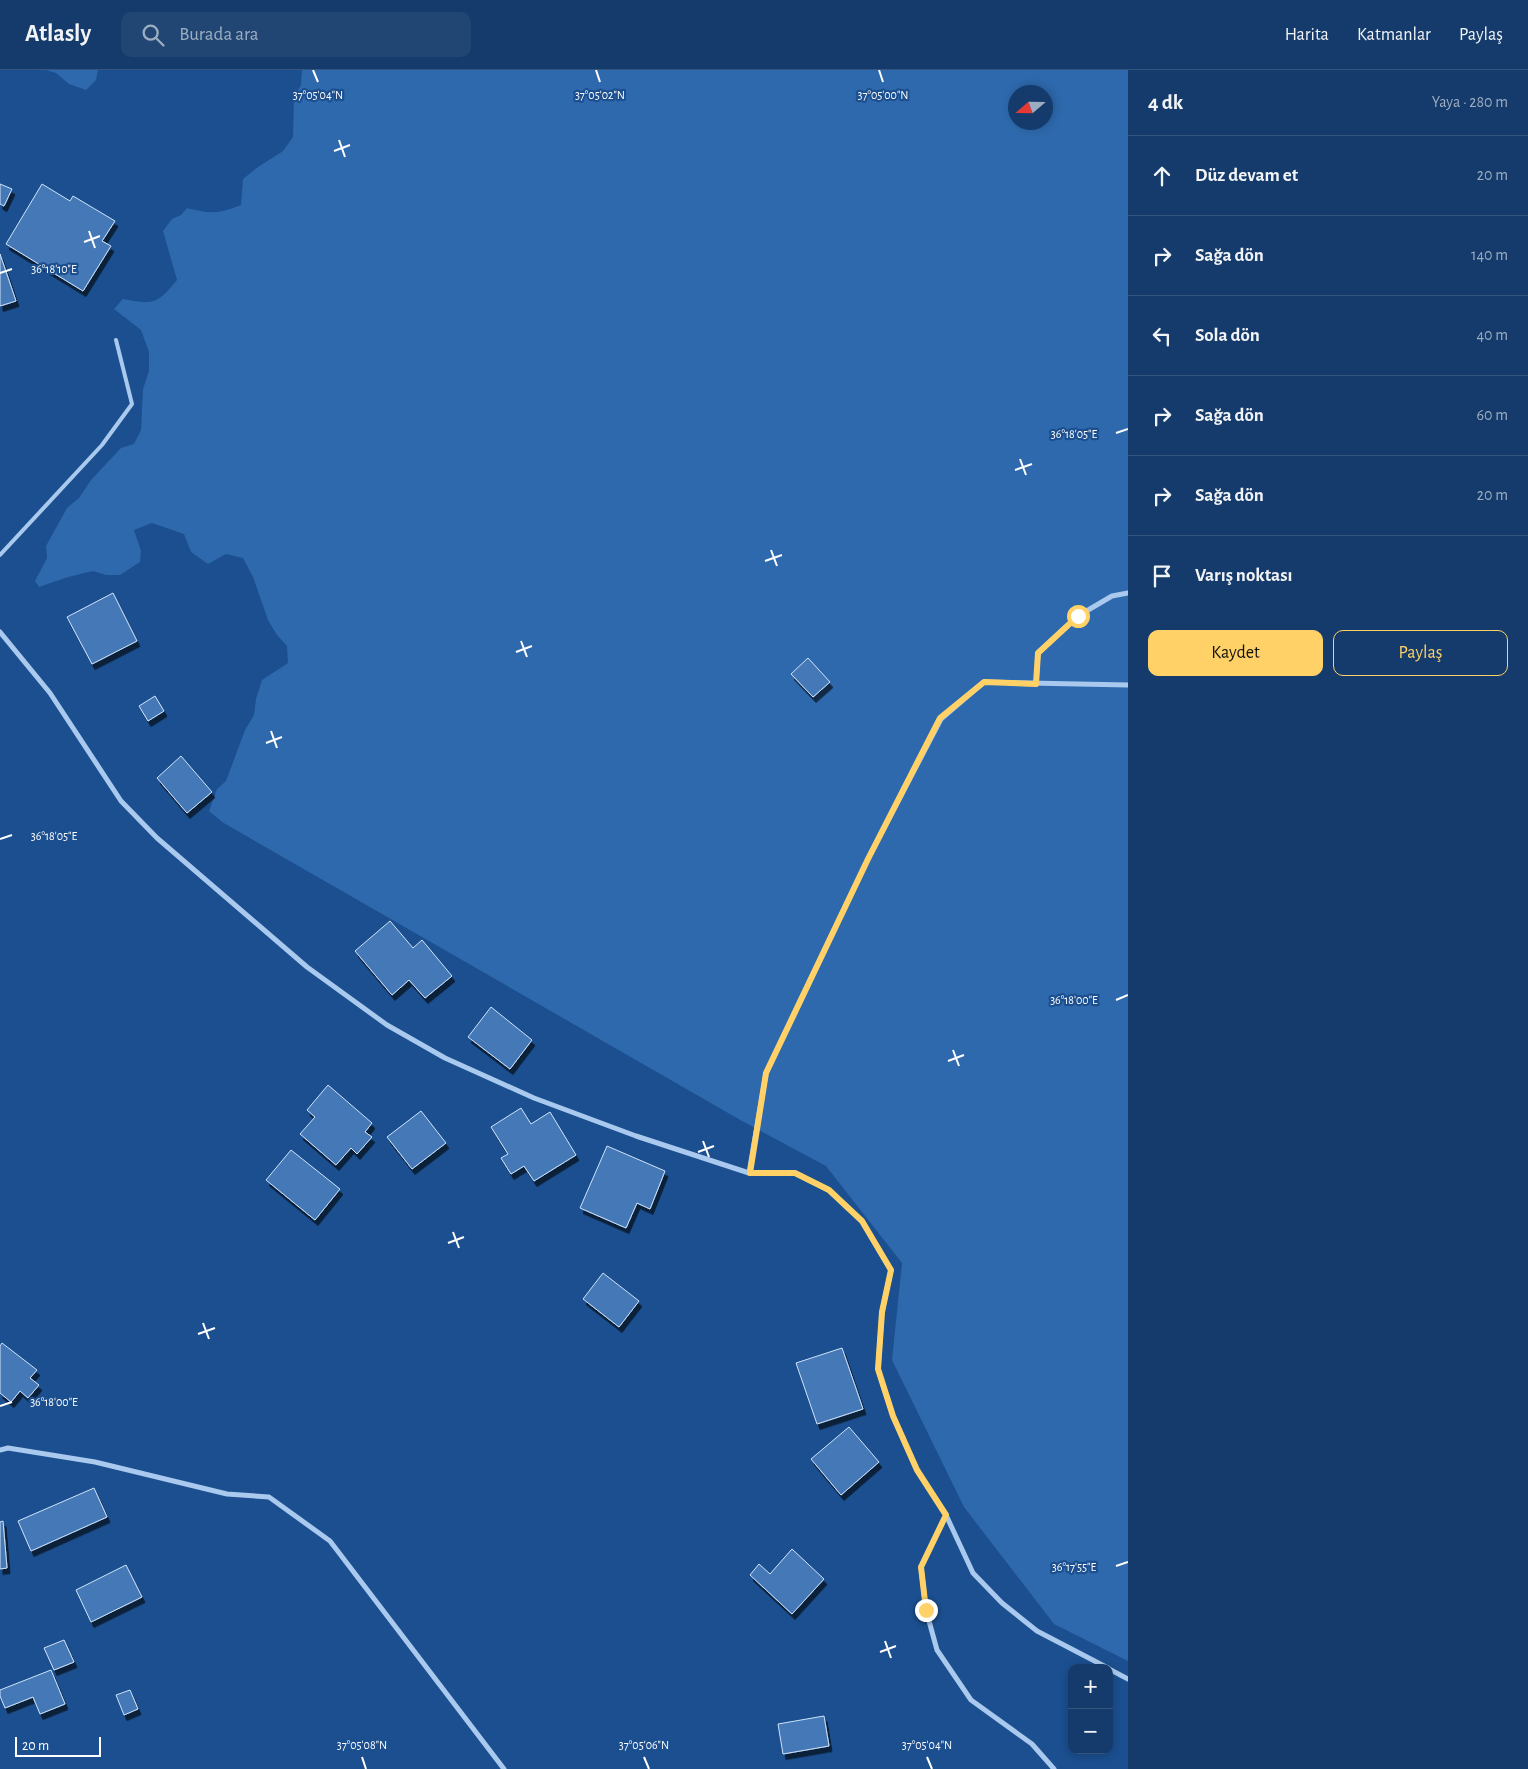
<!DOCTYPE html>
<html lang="tr">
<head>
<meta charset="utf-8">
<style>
  body { margin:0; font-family:"Alegreya Sans",sans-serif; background:#214673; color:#f1f3f6 }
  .controls { position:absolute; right:15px; bottom:15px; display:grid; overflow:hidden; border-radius:10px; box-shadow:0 2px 8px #0003 }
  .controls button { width:45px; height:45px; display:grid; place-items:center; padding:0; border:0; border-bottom:1px solid #33557e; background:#143b6b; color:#f1f3f6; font:25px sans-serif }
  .compass { position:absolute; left:1008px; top:15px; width:45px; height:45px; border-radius:50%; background:#143b6b; box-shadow:0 2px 8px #0003; rotate:250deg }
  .scale { position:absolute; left:15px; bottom:12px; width:86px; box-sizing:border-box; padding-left:5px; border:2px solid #fff; border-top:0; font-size:14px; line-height:18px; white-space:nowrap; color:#fff; -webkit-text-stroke:4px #1b4f8f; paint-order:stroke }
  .stop { position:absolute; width:15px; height:15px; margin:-11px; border:4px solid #ffd166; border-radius:50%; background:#fff }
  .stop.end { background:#ffd166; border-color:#fff; box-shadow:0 1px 5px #0008 }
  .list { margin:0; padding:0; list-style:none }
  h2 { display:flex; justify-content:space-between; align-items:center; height:65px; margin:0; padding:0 20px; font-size:21px }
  h2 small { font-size:16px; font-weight:400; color:#9dadc1 }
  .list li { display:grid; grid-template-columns:32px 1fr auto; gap:15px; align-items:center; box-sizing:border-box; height:80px; padding:0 20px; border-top:1px solid #33557e }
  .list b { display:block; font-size:19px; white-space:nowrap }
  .list em { font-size:16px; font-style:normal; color:#9dadc1 }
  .actions { display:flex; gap:10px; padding:15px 20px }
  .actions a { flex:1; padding:11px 0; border:1px solid #ffd166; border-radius:10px; text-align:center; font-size:18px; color:#ffd166 }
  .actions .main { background:#ffd166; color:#111 }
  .icon { flex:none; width:28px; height:28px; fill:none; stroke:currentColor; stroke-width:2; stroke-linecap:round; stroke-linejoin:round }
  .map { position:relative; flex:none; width:1128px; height:1699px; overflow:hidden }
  header { display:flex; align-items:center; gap:30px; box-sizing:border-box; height:70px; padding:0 25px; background:#143b6b; border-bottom:1px solid #33557e }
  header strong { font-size:24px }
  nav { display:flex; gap:28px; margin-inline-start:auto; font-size:18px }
  .search { width:350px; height:45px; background:#214673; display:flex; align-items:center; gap:12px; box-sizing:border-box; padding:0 18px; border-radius:10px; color:#9dadc1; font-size:19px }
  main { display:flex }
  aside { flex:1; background:#143b6b }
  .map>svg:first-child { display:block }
  .green { fill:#2e69ad; fill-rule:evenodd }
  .building { fill:#4478b7; stroke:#cfe3fa; filter:url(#shadow) }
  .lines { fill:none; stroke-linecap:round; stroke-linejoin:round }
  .service { stroke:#a9c9ee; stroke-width:4 }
  .minor { stroke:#a9c9ee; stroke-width:5 }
  .route { stroke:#ffd166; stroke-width:6 }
  .ticks { fill:none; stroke:#fff; stroke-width:2 }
  .ticks-label { font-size:12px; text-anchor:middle; fill:#fff; stroke:#1b4f8f; stroke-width:4.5; stroke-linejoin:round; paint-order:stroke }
</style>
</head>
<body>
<header>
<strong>Atlasly</strong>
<div class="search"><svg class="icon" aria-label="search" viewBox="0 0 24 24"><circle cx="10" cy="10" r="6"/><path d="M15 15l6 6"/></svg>Burada ara</div>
<nav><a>Harita</a><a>Katmanlar</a><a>Paylaş</a></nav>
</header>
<main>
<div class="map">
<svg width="1128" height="1699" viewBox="0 0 1128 1699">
  <defs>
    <filter id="shadow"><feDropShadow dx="3" dy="5.5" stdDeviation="0" flood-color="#0009"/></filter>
  </defs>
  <rect width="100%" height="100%" fill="#1b4f8f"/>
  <g class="green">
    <path d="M46,0h52l-2,10 -10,10 -17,-6 -13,-11z"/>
    <path d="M302,0h826v1591l-74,-37 -90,-117 -72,-147 10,-97 -76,-97 -84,-45 -520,-299 -13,-11 8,-22 9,-8 19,-51 9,-15 2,-16 6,-19 26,-17 -1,-17 -10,-11 -9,-15 -15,-43 -10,-19 -17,-4 -18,10 -17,-12 -7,-18 -32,-11 -18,7 7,21 -1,11 -20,13h-14l-13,-4 -25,6 -29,10 -4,-6 12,-23 -1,-12 21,-38 12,-10 12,-18 30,-32 13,-4 7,-14 2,-41 6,-18v-19l-8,-22 -27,-21 9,-10c31,6 34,5 54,-19l-14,-49 9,-12 9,-4 6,-7c24,6 31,6 54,-3l2,-26 15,-12 25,-16 10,-14 1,-40 7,-12zM1016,22h30v30h-30z"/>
  </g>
  <g class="building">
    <path d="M0,114l12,5 -8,17 -4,-2z"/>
    <path d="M42,114l28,17 3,-5 42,25 -13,20 9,5 -28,45 -77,-47z"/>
    <path d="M0,184l16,47 -16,5z"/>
    <path d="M113,523l24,48 -45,23 -25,-47z"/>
    <path d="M808,588l22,24 -17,15 -22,-23z"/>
    <path d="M155,626l9,15 -16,10 -9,-15z"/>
    <path d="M181,686l31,36 -25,21 -30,-35z"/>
    <path d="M390,851l23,27 9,-8 30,36 -27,22 -16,-18 -17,15 -37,-44z"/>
    <path d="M491,937l41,33 -22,29 -42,-32z"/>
    <path d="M328,1015l44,38 -7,9 7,5 -15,17 -6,-6 -15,17 -36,-31 15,-17 -8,-7z"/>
    <path d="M521,1038l10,16 19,-12 26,43 -42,26 -10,-15 -13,8 -10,-16 7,-4 -17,-27z"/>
    <path d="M421,1041l25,32 -34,26 -25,-32z"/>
    <path d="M607,1076l58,25 -15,38 -13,-6 -11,25 -46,-20z"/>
    <path d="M291,1080l49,39 -25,31 -49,-40z"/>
    <path d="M603,1203l36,28 -20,26 -36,-28z"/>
    <path d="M2,1273l35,27 -7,8 9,7 -11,13 -8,-7 -9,11 -11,-9v-47z"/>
    <path d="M842,1278l21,61 -46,15 -21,-61z"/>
    <path d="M849,1357l30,35 -38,33 -30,-36z"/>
    <path d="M94,1418l13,29 -76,34 -13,-30z"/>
    <path d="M3,1451l4,47 -7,1v-47z"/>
    <path d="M792,1479l32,30 -32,35 -42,-39 9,-11 11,10z"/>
    <path d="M126,1495l16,32 -51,25 -15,-32z"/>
    <path d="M64,1570l10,22 -20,8 -10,-22z"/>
    <path d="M51,1600l14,34 -25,10 -7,-17 -28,11 -5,-12v-6z"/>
    <path d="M130,1620l8,19 -14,6 -8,-20z"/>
    <path d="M824,1646l5,30 -46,8 -5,-30z"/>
  </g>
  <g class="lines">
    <path class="service" d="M0,485l102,-110 30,-41 -16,-64"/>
    <g class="minor">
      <path d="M0,562l50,61 71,108 36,37 150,129 80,58 58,33 89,40 102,38 113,37h46l34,17 33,31 29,49 -9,42 -4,57 15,47 24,54 29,45 27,58 29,30 35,28 71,37"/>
      <path d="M1036,614l2,-31 40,-37 34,-20 16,-3"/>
      <path d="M749,1103l17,-100 102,-214 73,-140 43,-37 144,3"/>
      <path d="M0,1380l8,-2 87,14 132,32 42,3 61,44 174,228"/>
      <path d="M946,1445l-25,52 5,43 11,40 34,50 61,44 22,25"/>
      <path d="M1109,1599l19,10"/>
    </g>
  </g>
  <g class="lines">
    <path class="route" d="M926,1540l-5,-43 25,-52 -29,-45 -24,-54 -15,-47 4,-57 9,-42 -29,-49 -33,-31 -34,-17h-45l16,-100 102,-214 72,-141 44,-36 52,2 2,-31 40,-37"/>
  </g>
  <path class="ticks" d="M313,0l5,12M596,0l4,12M879,0l4,12M339,70l6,17M334,81l16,-6M89,161l6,17M84,172l16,-6M0,203l12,-4M1116,363l12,-4M1020,389l6,16M1015,400l17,-6M771,480l6,16M765,491l17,-6M521,571l6,16M516,582l16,-6M271,661l6,17M266,673l16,-6M0,769l12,-4M1116,930l12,-5M953,980l6,16M948,991l16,-6M703,1071l6,16M698,1082l16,-6M453,1162l6,16M448,1173l16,-6M203,1253l6,16M198,1264l17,-6M0,1336l12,-4M1116,1496l12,-4M885,1571l6,17M880,1582l16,-6M362,1687l4,12M644,1687l5,12M927,1687l5,12"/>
  <g class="ticks-label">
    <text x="600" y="29">37°05'02"N</text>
    <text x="318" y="29">37°05'04"N</text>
    <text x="883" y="29">37°05'00"N</text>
    <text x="54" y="203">36°18'10"E</text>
    <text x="1074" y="368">36°18'05"E</text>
    <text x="54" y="770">36°18'05"E</text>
    <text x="1074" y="934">36°18'00"E</text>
    <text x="54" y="1336">36°18'00"E</text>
    <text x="1074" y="1501">36°17'55"E</text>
    <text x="362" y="1679">37°05'08"N</text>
    <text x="644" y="1679">37°05'06"N</text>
    <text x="927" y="1679">37°05'04"N</text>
  </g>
</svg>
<div class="controls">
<button>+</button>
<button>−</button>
</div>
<svg class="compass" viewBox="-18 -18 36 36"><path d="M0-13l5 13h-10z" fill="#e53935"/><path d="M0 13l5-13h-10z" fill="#9dadc1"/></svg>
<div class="scale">20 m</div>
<div class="stop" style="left:1078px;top:546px"></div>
<div class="stop end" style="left:926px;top:1540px"></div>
</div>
<aside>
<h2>4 dk<small>Yaya · 280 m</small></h2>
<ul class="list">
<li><svg class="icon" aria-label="ahead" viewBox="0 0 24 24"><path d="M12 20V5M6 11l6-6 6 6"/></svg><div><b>Düz devam et</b></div><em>20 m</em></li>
<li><svg class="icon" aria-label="right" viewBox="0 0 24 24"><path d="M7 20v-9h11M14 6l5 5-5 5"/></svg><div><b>Sağa dön</b></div><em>140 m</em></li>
<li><svg class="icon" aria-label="left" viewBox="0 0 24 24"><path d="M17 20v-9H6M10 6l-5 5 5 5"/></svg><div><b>Sola dön</b></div><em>40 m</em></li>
<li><svg class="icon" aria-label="right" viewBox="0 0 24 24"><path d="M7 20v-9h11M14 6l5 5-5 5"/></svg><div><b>Sağa dön</b></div><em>60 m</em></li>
<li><svg class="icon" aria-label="right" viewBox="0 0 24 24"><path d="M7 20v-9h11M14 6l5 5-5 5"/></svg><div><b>Sağa dön</b></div><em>20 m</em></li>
<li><svg class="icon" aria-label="arrive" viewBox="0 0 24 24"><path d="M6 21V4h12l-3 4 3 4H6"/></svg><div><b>Varış noktası</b></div></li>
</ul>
<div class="actions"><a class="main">Kaydet</a><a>Paylaş</a></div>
</aside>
</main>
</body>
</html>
